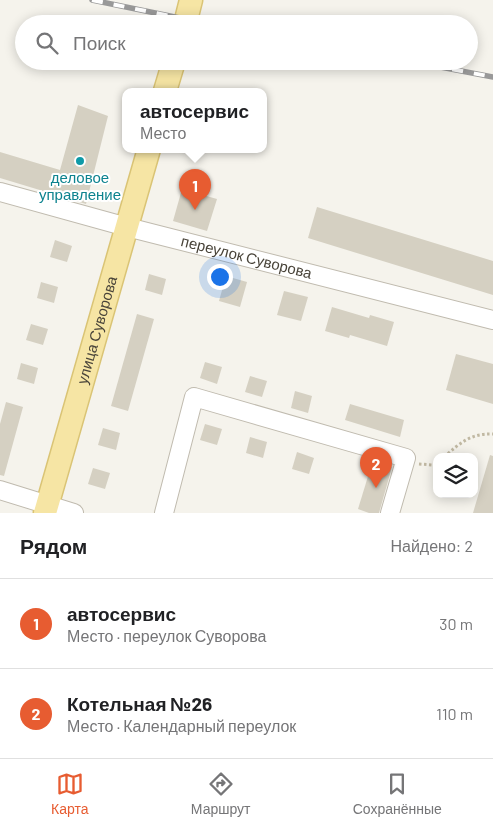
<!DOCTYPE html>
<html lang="ru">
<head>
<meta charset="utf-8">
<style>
  body { margin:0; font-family:Barlow,sans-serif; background:#f2f2f2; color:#202124 }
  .controls { position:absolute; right:15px; bottom:15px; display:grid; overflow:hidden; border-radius:10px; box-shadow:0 2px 12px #0003 }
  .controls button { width:45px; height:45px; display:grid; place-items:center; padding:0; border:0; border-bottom:1px solid #e0e0e0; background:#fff; color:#202124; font:25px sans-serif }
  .you { position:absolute; left:219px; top:276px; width:18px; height:18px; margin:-12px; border:4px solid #fff; border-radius:50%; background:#1a73e8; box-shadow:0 0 0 8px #1a73e833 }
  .badge { display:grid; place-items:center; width:32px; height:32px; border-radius:50%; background:#e75c31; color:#fff; font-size:16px; font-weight:700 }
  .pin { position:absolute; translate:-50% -41px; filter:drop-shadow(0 1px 2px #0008) }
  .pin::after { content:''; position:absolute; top:26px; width:18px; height:15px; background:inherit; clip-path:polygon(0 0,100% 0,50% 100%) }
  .popup { position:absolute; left:122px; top:88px; width:145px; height:65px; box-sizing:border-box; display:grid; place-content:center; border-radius:10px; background:#fff; filter:drop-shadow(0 1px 4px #0005); font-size:16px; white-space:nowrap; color:#757577 }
  .popup b { font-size:19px; color:#202124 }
  .popup::after { content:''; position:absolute; left:50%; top:100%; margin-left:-10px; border:10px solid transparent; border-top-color:#fff }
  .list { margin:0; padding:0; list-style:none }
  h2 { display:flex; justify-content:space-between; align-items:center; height:65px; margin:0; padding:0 20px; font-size:21px }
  h2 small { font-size:16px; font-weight:400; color:#757577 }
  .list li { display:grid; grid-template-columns:32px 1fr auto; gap:15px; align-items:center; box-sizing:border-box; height:90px; padding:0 20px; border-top:1px solid #e0e0e0 }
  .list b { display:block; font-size:19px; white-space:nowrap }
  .list p { margin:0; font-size:16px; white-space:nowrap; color:#757577 }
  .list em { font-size:16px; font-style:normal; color:#757577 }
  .icon { flex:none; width:28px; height:28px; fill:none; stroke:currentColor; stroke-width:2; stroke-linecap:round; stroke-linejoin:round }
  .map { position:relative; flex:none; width:493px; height:513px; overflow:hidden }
  .search { position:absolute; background:#fff; box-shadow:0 2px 12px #0003; left:15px; right:15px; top:15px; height:55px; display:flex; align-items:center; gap:12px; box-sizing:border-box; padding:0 18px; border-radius:28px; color:#757577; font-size:19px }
  .sheet { height:245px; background:#fff }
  nav { display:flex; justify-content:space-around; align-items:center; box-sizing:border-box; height:70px; border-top:1px solid #e0e0e0; background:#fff; font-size:14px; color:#757577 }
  nav a { display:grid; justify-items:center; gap:2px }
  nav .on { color:#e75c31 }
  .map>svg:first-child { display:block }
  .building { fill:#d5d0c2 }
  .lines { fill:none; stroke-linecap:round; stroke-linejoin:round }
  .minor-casing { stroke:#c0bbaf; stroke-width:20 }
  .major-casing { stroke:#dac475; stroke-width:25 }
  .path { stroke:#c0b8a2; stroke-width:3; stroke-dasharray:2.5 2.5; stroke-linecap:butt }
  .minor { stroke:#fff; stroke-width:18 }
  .major { stroke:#f6e5a4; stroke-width:22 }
  .rail-casing { stroke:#999; stroke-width:5.5 }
  .rail { stroke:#fff; stroke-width:4; stroke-dasharray:11; stroke-linecap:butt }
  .culture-dot { fill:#0f9aa8; stroke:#fff; stroke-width:2 }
  .labels { text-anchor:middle; stroke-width:4; stroke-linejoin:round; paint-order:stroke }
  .culture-label { font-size:15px; fill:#0d838f; stroke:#fff }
  .street-label { font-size:15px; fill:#49443a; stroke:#fff }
</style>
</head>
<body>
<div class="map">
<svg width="493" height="513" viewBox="0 0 493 513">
  <rect width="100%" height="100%" fill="#f5f3ec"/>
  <g class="building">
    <path d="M78,105l30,11 -22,88 -86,-26v-26l60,18z"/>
    <path d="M182,189l35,10 -10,32 -34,-10z"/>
    <path d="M317,207l176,54v34l-185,-57z"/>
    <path d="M55,240l17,6 -5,16 -17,-5z"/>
    <path d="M149,274l17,5 -4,16 -17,-5z"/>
    <path d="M226,276l21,6 -7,25 -21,-6z"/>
    <path d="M41,282l17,5 -4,16 -17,-5z"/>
    <path d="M284,291l24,6 -7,24 -24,-6z"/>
    <path d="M332,307l37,11 1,-3 24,7 -7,24 -37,-11 -1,3 -24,-7z"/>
    <path d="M137,314l17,5 -26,92 -17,-5z"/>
    <path d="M31,324l17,5 -5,16 -17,-5z"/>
    <path d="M456,354l37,10v40l-47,-14z"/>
    <path d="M205,362l17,5 -5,17 -17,-6z"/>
    <path d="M21,363l17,5 -4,16 -17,-5z"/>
    <path d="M250,376l17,5 -5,16 -17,-5z"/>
    <path d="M295,391l17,5 -4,17 -17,-5z"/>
    <path d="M6,402l17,5 -19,69 -4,-1v-51z"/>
    <path d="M350,404l54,16 -4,17 -55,-17z"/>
    <path d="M205,424l17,5 -5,16 -17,-5z"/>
    <path d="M103,428l17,5 -4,17 -18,-5z"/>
    <path d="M250,437l17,5 -4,16 -17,-5z"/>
    <path d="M297,452l17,6 -5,16 -17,-5z"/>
    <path d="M490,455l3,1v57h-20z"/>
    <path d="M373,460l19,7 -13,46h-10l-11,-4z"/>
    <path d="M93,468l17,5 -5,16 -17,-5z"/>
  </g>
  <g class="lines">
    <g class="minor-casing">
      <g id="minor">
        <path id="s1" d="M0,192l127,35 366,93"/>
        <path d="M0,490l74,23"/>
        <path d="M164,513l30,-116 212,61 -16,55"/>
      </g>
    </g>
    <g class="major-casing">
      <g id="major">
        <path d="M185,24l6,-24"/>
        <path d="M165,91l9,-30"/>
        <path id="s2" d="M45,513l104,-364"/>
      </g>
    </g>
    <g class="path">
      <path d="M444,457c16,-14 27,-24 49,-23"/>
      <path d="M419,464l14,1 4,-3"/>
    </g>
    <use href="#minor" class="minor"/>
    <use href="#major" class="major"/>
    <g class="rail-casing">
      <g id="rail">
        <path d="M92,0l117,24"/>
        <path d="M409,61l84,16"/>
      </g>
    </g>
    <use href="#rail" class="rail"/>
  </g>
  <circle class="culture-dot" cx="80" cy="161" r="5"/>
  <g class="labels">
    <g class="culture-label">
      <text x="80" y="183">деловое<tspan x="80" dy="17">управление</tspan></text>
    </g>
    <g class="street-label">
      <text dy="5" stroke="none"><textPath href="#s1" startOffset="255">переулок Суворова</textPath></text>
      <text dy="5" stroke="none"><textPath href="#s2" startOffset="190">улица Суворова</textPath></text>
    </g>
  </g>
</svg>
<div class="controls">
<button><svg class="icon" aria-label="layers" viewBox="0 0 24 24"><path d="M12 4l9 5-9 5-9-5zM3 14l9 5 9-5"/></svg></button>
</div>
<div class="you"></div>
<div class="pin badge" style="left:195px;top:210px">1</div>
<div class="popup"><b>автосервис</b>Место</div>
<div class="pin badge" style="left:376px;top:488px">2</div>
<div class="search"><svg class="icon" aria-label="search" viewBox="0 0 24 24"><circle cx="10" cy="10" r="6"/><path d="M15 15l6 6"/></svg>Поиск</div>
</div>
<section class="sheet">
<h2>Рядом<small>Найдено: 2</small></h2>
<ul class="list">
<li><span class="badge">1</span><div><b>автосервис</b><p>Место · переулок Суворова</p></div><em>30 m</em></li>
<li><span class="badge">2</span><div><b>Котельная №26</b><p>Место · Календарный переулок</p></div><em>110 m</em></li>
</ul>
</section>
<nav>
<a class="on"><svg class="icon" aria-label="map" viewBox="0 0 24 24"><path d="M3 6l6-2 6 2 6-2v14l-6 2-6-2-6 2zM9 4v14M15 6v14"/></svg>Карта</a>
<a><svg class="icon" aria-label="directions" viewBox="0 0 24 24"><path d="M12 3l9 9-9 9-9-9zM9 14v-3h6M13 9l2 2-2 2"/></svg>Маршрут</a>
<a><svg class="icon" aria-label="saved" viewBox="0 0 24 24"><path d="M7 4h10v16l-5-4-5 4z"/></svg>Сохранённые</a>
</nav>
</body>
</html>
